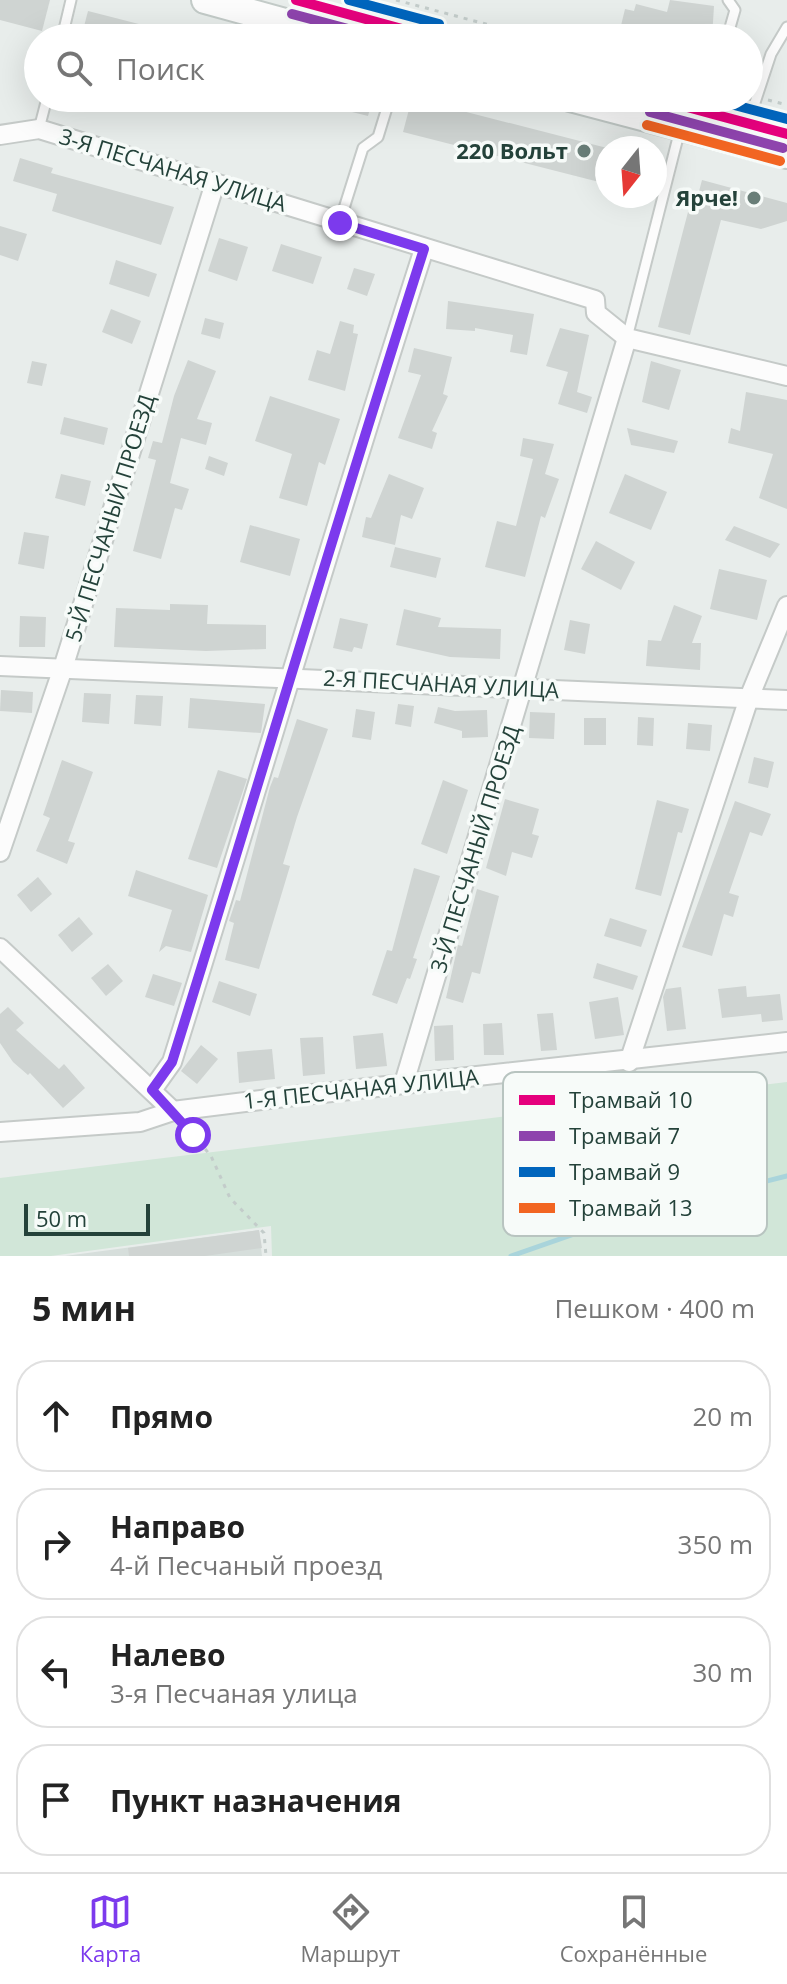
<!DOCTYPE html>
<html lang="ru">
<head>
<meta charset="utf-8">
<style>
  body { margin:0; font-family:"Open Sans",sans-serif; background:#f6f6f6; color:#222 }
  .compass { position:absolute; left:595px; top:136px; width:72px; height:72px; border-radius:50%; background:#fff; box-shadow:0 8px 32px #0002; rotate:197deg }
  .scale { position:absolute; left:24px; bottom:20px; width:126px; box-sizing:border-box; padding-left:8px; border:4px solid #24423a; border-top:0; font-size:22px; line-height:28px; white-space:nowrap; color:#24423a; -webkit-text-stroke:6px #f7fbf9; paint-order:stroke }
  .stop { position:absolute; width:24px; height:24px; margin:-18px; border:6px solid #7c3aed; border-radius:50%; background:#fff }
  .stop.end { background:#7c3aed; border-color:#fff; box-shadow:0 2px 8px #0008 }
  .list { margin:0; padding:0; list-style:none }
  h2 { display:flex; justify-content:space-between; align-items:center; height:104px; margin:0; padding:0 32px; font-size:34px }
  h2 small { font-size:26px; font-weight:400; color:#767676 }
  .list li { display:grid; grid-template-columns:52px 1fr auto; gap:24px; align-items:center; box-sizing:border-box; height:112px; margin:0 16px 16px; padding:0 16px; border:2px solid #e0e0e0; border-radius:32px }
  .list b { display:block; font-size:30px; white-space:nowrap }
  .list p { margin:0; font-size:26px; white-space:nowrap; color:#767676 }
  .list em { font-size:26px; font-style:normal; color:#767676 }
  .icon { flex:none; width:44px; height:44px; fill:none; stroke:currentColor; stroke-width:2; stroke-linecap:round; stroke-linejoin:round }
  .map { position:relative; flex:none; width:787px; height:1256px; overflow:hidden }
  .search { position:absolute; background:#fff; box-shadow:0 8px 32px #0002; left:24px; right:24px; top:24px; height:88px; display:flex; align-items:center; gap:20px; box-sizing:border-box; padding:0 28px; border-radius:44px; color:#767676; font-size:30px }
  .sheet { height:616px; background:#fff }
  nav { display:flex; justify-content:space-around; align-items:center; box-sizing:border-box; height:112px; border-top:2px solid #e0e0e0; background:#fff; font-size:22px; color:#767676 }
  nav a { display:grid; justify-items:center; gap:4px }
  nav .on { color:#7c3aed }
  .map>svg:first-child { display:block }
  .built { fill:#d6dedb }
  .green { fill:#d1e6d8 }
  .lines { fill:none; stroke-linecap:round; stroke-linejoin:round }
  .stream { stroke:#a9d4db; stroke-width:5 }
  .building { fill:#cfd4d2 }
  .lane-casing { stroke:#c5cac8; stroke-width:13 }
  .street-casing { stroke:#c5cac8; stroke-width:22 }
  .secondary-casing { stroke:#c3cbc8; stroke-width:30 }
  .path { stroke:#c3ccca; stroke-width:3; stroke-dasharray:4 6; stroke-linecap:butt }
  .lane { stroke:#fcfcfc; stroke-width:9 }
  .street { stroke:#fcfcfc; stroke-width:18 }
  .secondary { stroke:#fcfcfc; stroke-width:26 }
  .tram-1-casing { stroke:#f7fbf9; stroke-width:16 }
  .tram-2-casing { stroke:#f7fbf9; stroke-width:16 }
  .tram-3-casing { stroke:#f7fbf9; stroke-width:16 }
  .tram-4-casing { stroke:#f7fbf9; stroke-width:16 }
  .tram-1 { stroke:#e5007d; stroke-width:10 }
  .tram-2 { stroke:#8e44ad; stroke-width:10 }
  .tram-3 { stroke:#0065bd; stroke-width:10 }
  .tram-4 { stroke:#f26522; stroke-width:10 }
  .route { stroke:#7c3aed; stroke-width:10 }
  .poi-dot { fill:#697e78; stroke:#f7fbf9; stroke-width:3 }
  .labels { text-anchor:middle; stroke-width:7; stroke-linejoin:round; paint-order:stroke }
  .poi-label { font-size:22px; font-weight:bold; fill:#24423a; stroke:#f7fbf9; text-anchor:end }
  .street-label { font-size:22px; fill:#24423a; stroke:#f7fbf9 }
  .key { fill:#f7fbf9; stroke:#b8c4c0; stroke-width:2 }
  .key-label { font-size:22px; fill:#24423a }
</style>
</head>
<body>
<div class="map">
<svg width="787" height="1256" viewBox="0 0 787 1256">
  <rect width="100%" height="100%" fill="#e8edeb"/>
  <path class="built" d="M259,1230l3,26h-197z"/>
  <path class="green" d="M787,1082v174h-515l-1,-30 -220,30h-51v-78z"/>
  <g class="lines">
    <path class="stream" d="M511,1256l112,-39 164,-41"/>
  </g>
  <g class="building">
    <path d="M0,0h50l-8,31 -42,-11z"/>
    <path d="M670,0l44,6 -2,32h-94l7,-29 9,2 2,-7 31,8z"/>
    <path d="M88,11l86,22 -1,5h-92z"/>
    <path d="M316,98h57l-5,18 -52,-13z"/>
    <path d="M412,98l195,50v36l-204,-52z"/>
    <path d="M20,158l33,10 -2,5 123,34 -13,38 -109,-34 5,-17 -44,-13z"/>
    <path d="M702,180l85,23v18l-26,8 -40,-9 -31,115 -32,-8 30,-115 5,2z"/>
    <path d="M0,226l27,8 -9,27 -18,-6z"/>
    <path d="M219,238l29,9 -11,34 -29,-10z"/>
    <path d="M281,244l41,13 -9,27 -41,-13z"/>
    <path d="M116,260l41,14 -8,23 -40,-13z"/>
    <path d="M354,268l21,6 -8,22 -20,-7z"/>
    <path d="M448,301l86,13 -7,41 -17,-3 3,-17 -38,-7v3l-29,-2z"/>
    <path d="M111,309l30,12 -9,23 -30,-12z"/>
    <path d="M205,318l19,5 -4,16 -19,-5z"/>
    <path d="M340,321l14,4 -1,8 5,1 -13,57 -37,-11 9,-30 13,4z"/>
    <path d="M560,328l29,7 -12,57 15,5 -5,16 -29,-9 10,-32 -22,-6z"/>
    <path d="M414,348l38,9 -9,37 5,2 -16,35 5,2 -5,16 -34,-11 23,-63 -13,-3z"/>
    <path d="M188,360l28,11 -19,48 15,4 -6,22 -25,-7 -11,45 19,6 -7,21 -7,-2 -14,51 -28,-8 23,-91 -8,-2 5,-17 9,2 12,-47z"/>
    <path d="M32,361l15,3 -5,22 -15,-3z"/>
    <path d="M651,361l30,9 -12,40 -27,-8z"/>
    <path d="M746,392l41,8v109l-28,-11 14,-44 -45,-11 3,-15 9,3z"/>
    <path d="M270,396l70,23 -15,46 -6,-3 -12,44 -28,-8 13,-44 -37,-13z"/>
    <path d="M64,417l44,11 -4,17 -44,-11z"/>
    <path d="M627,428l51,13 -4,12 -43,-8z"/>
    <path d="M523,438l31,6 -9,30 14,5 -14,39 -4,-2 -16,61 -40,-10 12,-46 19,5 17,-67 -13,-3z"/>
    <path d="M209,456l19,7 -4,13 -19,-7z"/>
    <path d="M61,474l30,7 -6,25 -30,-8z"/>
    <path d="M389,474l35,14 -12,31 -11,-4 -6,30 -33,-8 4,-20 5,1z"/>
    <path d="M625,474l42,18 -16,38 -42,-17z"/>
    <path d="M250,525l50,14 -10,37 -50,-14z"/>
    <path d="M734,526l46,18 -10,14 -45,-18z"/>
    <path d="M24,532l25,4 -5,33 -26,-5z"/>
    <path d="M596,541l39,21 -14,28 -40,-21z"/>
    <path d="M395,547l46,11 -5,20 -46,-11z"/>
    <path d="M719,569l48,11 -10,40 -47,-11z"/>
    <path d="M170,604l38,1 -1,19 59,1v24l-60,2 -92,-4 2,-39 54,2z"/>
    <path d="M674,605l28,11 -10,27h9l-1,27 -54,-4 2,-26 13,1z"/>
    <path d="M404,609l37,9 -3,9 63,2 -1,30 -50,-2 -54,-12z"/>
    <path d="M20,616l26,1 -1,30h-26z"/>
    <path d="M340,618l28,6 -6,25 -8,-2 -2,5 -19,-4z"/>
    <path d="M570,620l20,4 -5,30 -21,-4z"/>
    <path d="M1,690l32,2 -1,21 -32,-2z"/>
    <path d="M84,693l27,1 -2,30 -27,-2z"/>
    <path d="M136,695l27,1 -2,30 -27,-2z"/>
    <path d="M190,698l75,6 -4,29 -73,-5z"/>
    <path d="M398,704l16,2 -3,21 -16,-3z"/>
    <path d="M438,707l17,4 32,-1 1,27 -26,1v-7l-28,-8z"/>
    <path d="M356,709l19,3 -4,28 -19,-3z"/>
    <path d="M530,712l25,1 -1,26 -25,-1z"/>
    <path d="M638,717l16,1 -1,28 -16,-1z"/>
    <rect x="584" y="718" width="22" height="27"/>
    <path d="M297,719l31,10 -31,88 -14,47 7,2 -31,103 -34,-9 9,-37 -5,-2 7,-21 4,1 30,-114 4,-10 4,1z"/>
    <path d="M688,723l24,2 -2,26 -24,-2z"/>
    <path d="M754,757l20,5 -6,26 -20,-5z"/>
    <path d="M62,760l31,12 -25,69 7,2 -8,21 -31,-13 14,-33 -7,-3z"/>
    <path d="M218,770l29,9 -30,89 -29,-9z"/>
    <path d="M443,780l25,10 -21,64 -26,-10z"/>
    <path d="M505,799l34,10 -7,25 7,2 -7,22 -20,-6 -6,24 -20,-8z"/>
    <path d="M657,800l32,9 -7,24 -4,-1 -17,64 -26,-7z"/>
    <path d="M735,801l36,13 -9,22 -12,-4 -21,61 10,3 -6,21 -9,-3 -12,42 -30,-9z"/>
    <path d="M414,868l26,8 -27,82 4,1 -7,20 -3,-1 -10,26 -25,-9 15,-45 5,1z"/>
    <path d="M136,870l72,25 -17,57 -25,-6 -7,6 13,-42 -44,-14z"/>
    <path d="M38,877l14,17 -21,18 -14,-17z"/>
    <path d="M477,889l22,7 -19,78 -8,-2 -9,31 -17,-5 12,-53 4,1z"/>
    <path d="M79,917l14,17 -21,18 -14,-17z"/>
    <path d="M610,918l37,12 -6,17 -37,-11z"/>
    <path d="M597,963l41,13 -5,14 -40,-12z"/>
    <path d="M108,964l15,17 -17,15 -15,-18z"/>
    <path d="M153,974l29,9 -8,23 -29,-9z"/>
    <path d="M219,981l38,13 -7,22 -38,-14z"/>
    <path d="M746,986l1,11 33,-3 3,26 -21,2 -1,-8 -39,4 -4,-29z"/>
    <path d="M681,987l5,42 -19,2 -4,-34 3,-8z"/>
    <path d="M618,997l6,38 -29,4 -6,-37z"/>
    <path d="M8,1007l16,16 -8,7 43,39 5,-5 21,24 -22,20 -33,-35 -2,2 -15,-13 -13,-19v-29z"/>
    <path d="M553,1013l4,37 -16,1 -4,-37z"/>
    <path d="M502,1023l2,32h-20l-1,-31z"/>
    <path d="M453,1025l1,35 -19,1 -1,-35z"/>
    <path d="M383,1033l4,33 -31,3 -3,-33z"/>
    <path d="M323,1037l2,37 -22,2 -3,-38z"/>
    <path d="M201,1045l17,14 -21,25 -16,-13z"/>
    <path d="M272,1049l3,30 -36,4 -2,-31z"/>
    <path d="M259,1230l3,18 -57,8h-76l-1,-8z"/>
  </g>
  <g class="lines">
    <g class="lane-casing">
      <g id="lane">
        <path d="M62,38l9,-38"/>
        <path d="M727,38l8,-28 -7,-10"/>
        <path d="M39,129l8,-31"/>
        <path d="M743,139l28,-85 16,-27"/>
        <path d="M340,221l23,-73 15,-11 12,-39"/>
        <path d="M627,338l61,-240"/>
      </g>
    </g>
    <g class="street-casing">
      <g id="street">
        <path d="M0,135l39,-6 556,171 1,13 31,25 160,38"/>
        <path d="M0,666l787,34"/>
        <path d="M0,852l63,-184 152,-485"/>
        <path d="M0,948l173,163"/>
        <path d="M629,1062l120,-364 38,-92"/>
        <path d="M404,1083l223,-745"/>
        <path d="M152,1090l20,-28c85,-271 165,-543 252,-813"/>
        <path d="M0,1132l140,-10 33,-11 104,-13 510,-56"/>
      </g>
    </g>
    <g class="secondary-casing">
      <g id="secondary">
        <path d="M205,0l138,38"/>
        <path d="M570,98l217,57"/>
      </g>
    </g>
    <g class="path">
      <path d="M396,0l142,38"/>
      <path d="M768,100l19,5"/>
      <path d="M186,1126l25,30 19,42 34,35 2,23"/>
    </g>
    <use href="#lane" class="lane"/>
    <use href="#street" class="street"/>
    <use href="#secondary" class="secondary"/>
    <g class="tram-1-casing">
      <g id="tram-1">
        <path d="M296,0l139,38"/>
        <path d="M654,98l133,36"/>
      </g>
    </g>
    <g class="tram-2-casing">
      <g id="tram-2">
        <path d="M292,14l90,24"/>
        <path d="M650,112l133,36"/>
      </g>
    </g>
    <g class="tram-3-casing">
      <g id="tram-3">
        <path d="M349,0l90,24"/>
        <path d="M708,98l79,21"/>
      </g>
    </g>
    <g class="tram-4-casing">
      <path id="tram-4" d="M647,125l133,36"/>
    </g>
    <use href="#tram-1" class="tram-1"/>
    <use href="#tram-2" class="tram-2"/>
    <use href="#tram-3" class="tram-3"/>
    <use href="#tram-4" class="tram-4"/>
  </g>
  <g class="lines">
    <path class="route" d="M193,1135l-41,-45 20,-28c85,-271 165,-543 252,-813l-84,-26"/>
  </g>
  <g class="poi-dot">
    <circle cx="584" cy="151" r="8"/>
    <circle cx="754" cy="198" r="8"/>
  </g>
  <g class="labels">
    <g class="poi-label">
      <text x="568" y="159">220 Вольт</text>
      <text x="738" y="206">Ярче!</text>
    </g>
    <g class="street-label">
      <text transform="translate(173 170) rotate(17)" y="8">3-Я ПЕСЧАНАЯ УЛИЦА</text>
      <text transform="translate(110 518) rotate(-73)" y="8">5-Й ПЕСЧАНЫЙ ПРОЕЗД</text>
      <text transform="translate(441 684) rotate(3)" y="8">2-Я ПЕСЧАНАЯ УЛИЦА</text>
      <text transform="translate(475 849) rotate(-73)" y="8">3-Й ПЕСЧАНЫЙ ПРОЕЗД</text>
      <text transform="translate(361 1089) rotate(-6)" y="8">1-Я ПЕСЧАНАЯ УЛИЦА</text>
    </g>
  </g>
  <rect x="503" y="1072" width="264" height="164" rx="12" class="key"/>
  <rect x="519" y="1095" width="36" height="10" fill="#e5007d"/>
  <rect x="519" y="1131" width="36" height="10" fill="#8e44ad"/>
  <rect x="519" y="1167" width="36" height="10" fill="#0065bd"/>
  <rect x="519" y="1203" width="36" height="10" fill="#f26522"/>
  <g class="key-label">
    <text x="569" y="1108">Трамвай 10</text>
    <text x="569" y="1144">Трамвай 7</text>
    <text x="569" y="1180">Трамвай 9</text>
    <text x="569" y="1216">Трамвай 13</text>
  </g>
</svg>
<svg class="compass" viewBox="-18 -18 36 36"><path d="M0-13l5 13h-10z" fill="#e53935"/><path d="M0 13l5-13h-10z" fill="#767676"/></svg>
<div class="scale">50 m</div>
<div class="stop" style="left:193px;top:1135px"></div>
<div class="stop end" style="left:340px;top:223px"></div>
<div class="search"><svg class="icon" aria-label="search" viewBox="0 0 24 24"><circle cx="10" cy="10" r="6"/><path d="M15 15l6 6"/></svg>Поиск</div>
</div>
<section class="sheet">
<h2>5 мин<small>Пешком · 400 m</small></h2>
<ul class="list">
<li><svg class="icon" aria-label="ahead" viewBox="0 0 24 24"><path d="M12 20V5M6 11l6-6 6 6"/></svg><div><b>Прямо</b></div><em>20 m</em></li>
<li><svg class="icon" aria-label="right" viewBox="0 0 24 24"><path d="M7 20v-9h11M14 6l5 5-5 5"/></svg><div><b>Направо</b><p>4-й Песчаный проезд</p></div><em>350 m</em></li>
<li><svg class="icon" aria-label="left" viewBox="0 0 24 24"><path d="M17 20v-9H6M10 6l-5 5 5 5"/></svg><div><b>Налево</b><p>3-я Песчаная улица</p></div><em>30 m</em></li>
<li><svg class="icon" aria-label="arrive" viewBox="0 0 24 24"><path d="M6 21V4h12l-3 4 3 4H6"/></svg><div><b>Пункт назначения</b></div></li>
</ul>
</section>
<nav>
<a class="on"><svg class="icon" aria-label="map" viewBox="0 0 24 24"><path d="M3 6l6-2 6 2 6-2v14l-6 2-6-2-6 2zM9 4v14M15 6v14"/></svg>Карта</a>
<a><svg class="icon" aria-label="directions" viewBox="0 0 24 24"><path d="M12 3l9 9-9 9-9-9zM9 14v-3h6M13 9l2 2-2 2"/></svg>Маршрут</a>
<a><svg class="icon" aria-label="saved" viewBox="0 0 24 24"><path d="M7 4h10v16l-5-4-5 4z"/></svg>Сохранённые</a>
</nav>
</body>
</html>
